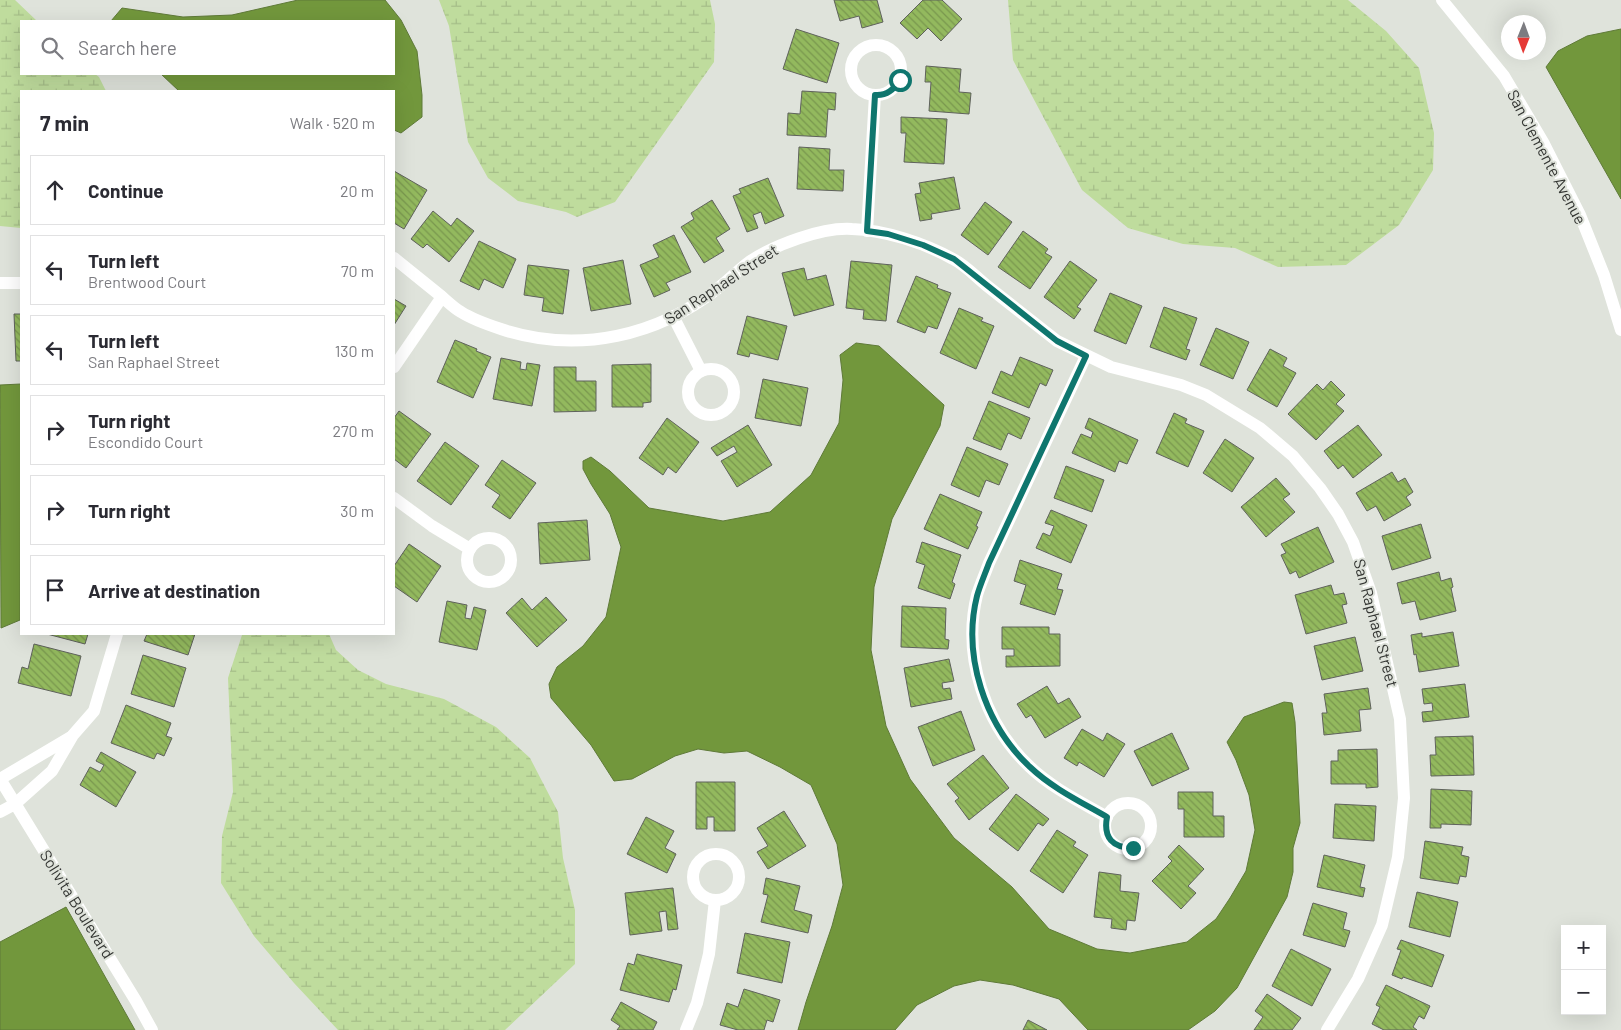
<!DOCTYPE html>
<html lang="en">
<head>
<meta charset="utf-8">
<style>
  body { margin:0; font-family:Barlow,sans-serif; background:#f7f7f7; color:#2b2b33 }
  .controls { position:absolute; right:15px; bottom:15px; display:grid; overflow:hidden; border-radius:0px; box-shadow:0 5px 20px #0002 }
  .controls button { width:45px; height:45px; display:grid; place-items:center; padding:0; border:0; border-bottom:1px solid #e1e1e2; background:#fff; color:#2b2b33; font:25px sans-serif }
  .compass { position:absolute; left:1501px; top:15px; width:45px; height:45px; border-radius:50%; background:#fff; box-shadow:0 5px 20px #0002; rotate:181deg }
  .stop { position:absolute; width:15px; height:15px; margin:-11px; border:4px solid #0f766e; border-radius:50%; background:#fff }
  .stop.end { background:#0f766e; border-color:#fff; box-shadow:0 1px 5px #0008 }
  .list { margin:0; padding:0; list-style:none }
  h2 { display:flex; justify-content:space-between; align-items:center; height:65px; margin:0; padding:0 20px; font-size:21px }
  h2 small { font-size:16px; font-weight:400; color:#7c7c81 }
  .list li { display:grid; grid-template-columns:32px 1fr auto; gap:15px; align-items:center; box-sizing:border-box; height:70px; margin:0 10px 10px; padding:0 10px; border:1px solid #e1e1e2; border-radius:0px }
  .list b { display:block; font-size:19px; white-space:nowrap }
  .list p { margin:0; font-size:16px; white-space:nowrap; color:#7c7c81 }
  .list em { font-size:16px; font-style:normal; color:#7c7c81 }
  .icon { flex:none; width:28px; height:28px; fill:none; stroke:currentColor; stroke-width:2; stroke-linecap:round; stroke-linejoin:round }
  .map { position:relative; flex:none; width:1621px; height:1030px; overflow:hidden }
  .search { position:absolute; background:#fff; box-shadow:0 5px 20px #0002; left:20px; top:20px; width:375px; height:55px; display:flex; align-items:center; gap:12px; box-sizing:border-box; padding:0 18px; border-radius:0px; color:#7c7c81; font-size:19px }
  .panel { position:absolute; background:#fff; box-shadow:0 5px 20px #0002; left:20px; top:90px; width:375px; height:545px; border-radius:0px }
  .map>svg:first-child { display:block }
  .wetland { fill:url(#wetland-marsh) }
  .water { fill:#72973c; stroke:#5f7a39 }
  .building { fill:url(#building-back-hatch); stroke:#5f625c }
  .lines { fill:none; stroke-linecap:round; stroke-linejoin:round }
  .street { stroke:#fff; stroke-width:12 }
  .route { stroke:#0f766e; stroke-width:6 }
  .labels { text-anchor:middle; stroke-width:4; stroke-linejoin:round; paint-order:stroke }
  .street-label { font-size:16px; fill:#333532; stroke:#dfe3db }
</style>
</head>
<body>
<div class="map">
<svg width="1621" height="1030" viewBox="0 0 1621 1030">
  <defs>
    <pattern id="wetland-marsh" width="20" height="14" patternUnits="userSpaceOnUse" patternTransform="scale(1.25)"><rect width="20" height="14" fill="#bfdc9d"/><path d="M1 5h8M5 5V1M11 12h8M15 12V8" fill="none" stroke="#a5bd88"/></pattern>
    <pattern id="building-back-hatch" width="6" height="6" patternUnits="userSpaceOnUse" patternTransform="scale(1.25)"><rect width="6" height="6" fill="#93b95e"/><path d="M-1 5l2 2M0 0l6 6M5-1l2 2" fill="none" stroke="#79974e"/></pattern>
  </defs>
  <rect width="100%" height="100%" fill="#dfe3db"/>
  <g class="wetland">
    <path d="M0,0h15l22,21h-16v53h74l4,3 7,14h-85v137l-21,-2z"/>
    <path d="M439,0h271l5,24 -1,38 -99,140 -38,15 -11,-5 -48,-11 -30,-23 -20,-36 -19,-116z"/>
    <path d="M1008,0h340l38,31 33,37 15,65 -1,37 -34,55 -53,40 -68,2 -43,-19 -52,-4 -55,-16 -46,-38 -69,-130z"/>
    <path d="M243,634h86l7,16 22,20 28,14 58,15 52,28 34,31 28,54 5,46 12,52v54l-70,66h-167l-44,-47 -40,-47 -33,-53 1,-47 11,-44 -5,-114 14,-43z"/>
  </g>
  <g class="water">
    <path d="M298,0h87l16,20 16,31 5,44v22l-21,16 -7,-3v-39h-215l-18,-17h233v-53h-283l11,-13 61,9 49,-2z"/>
    <path d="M1621,29v170l-75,-132 12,-16 29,-15z"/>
    <path d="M856,343l23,3 65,59 -4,21 -48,93 -18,68 -3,63 15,76 24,53 44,59 58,49 37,42 48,20 33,4 57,-11 29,-23 14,-21 16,-27 9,-41 -6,-35 -13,-35 -9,-18 17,-25 40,-15 8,1 3,19 5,101 -7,25v24l-6,25 -50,91 -22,23 -27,19h-100l-29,-31 -46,-14 -33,-5 -26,6 -37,19 -22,25h-97l8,-28 26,-76 11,-41 -6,-41 -26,-59 -31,-18 -33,-16 -23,2 -26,-4 -23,7 -43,23 -18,2 -23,-36 -40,-47 -2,-14 8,-17 26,-21 23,-29 15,-70 -11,-33 -19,-30 -8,-15v-8l8,-4 19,14 39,37 74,13 47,-9 41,-37 28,-52 4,-43 -3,-25z"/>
    <path d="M21,384l-1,236 -19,8 -1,-243z"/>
    <path d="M66,907l69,123h-135v-88z"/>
  </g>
  <g class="building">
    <path d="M834,0h43l6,22 -21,6 -3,-12 -19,5z"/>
    <path d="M923,0h19l20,19 -21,22 -13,-13 -11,11 -17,-16z"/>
    <path d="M796,29l43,14 -12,40 -44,-14z"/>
    <path d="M926,66l35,3 -2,23 12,1 -2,21 -40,-3 2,-29h-6z"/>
    <path d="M802,91l34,2 -1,17 -7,-1 -2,28 -39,-2 1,-22 12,1z"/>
    <path d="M901,117l46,2 -3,45 -40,-2 2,-29h-5z"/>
    <path d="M799,147l31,2 -1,21h15l-1,21 -46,-2z"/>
    <path d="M394,171l33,19 -23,39 -10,-6z"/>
    <path d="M954,177l6,32 -29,5 1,5 -12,2 -5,-27 6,-1 -2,-10z"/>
    <path d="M768,178l16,38 -19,8 -4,-12 -8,3 5,13 -11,4 -14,-36 8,-3 -2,-4z"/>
    <path d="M712,200l18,29 -14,9 8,13 -20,12 -23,-36 13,-8 -3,-6z"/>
    <path d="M985,202l27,20 -24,33 -27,-20z"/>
    <path d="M433,211l18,15 6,-8 17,13 -25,31 -22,-18 -4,4 -12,-9z"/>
    <path d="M1023,231l25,18 -3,4 7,4 -22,32 -32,-22z"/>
    <path d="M674,235l17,37 -25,11 4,7 -16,7 -14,-32 19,-8 -6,-12z"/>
    <path d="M479,241l37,18 -13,29 -19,-9 -5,11 -19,-9z"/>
    <path d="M623,260l8,44 -40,7 -8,-43z"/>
    <path d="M851,261l41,4 -6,56 -23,-2 1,-9 -18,-2z"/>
    <path d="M1070,261l27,19 -20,27 4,2 -7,10 -30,-22z"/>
    <path d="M528,265l41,5 -6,44 -21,-3 2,-13 -20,-3z"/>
    <path d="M804,268l3,12 19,-5 8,30 -40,11 -12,-43z"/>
    <path d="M916,276l22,9 -1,3 14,5 -14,36 -9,-3 -3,7 -28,-11z"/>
    <path d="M1110,293l32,13 -16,38 -32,-13z"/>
    <path d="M394,299l12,7 -12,19z"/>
    <path d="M1164,307l33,11 -11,31 4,1 -4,10 -36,-13z"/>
    <path d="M959,308l24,10 -2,3 13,5 -18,43 -36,-16z"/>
    <path d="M14,314h7v47h-5z"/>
    <path d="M747,316l40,10 -9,34 -28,-7 -1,4 -12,-3z"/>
    <path d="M1216,328l33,14 -16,37 -33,-14z"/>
    <path d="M455,340l22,9 -1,2 15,6 -18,41 -36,-16z"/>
    <path d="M1270,349l17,9 -4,8 13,7 -19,34 -30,-17z"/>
    <path d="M1020,357l33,13 -7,16 -6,-3 -11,25 -37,-15 9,-22 11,5z"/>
    <path d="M501,358l20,4 -1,7 6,1 1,-7 13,2 -8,41 -39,-7z"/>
    <path d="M651,364v38l-8,1v4h-31v-42z"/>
    <path d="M554,367h22v14h20v30l-42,1z"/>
    <path d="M763,379l45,9 -7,38 -46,-8z"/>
    <path d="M1331,381l14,14 -9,9 8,7 -28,29 -28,-26 29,-30 6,6z"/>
    <path d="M989,401l41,17 -9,21 -13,-6 -7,17 -28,-11z"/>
    <path d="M399,411l32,23 -25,34 -12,-9v-41z"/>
    <path d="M1174,413l13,6 -2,4 19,8 -16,36 -32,-14z"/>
    <path d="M667,418l32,24 -23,31 -8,-6 -5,8 -24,-17z"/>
    <path d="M1089,418l49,22 -11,24 -8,-3 -4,11 -43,-19 9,-19 10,4 2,-6 -8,-4z"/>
    <path d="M748,425l24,40 -35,22 -16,-26 16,-9 -3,-6 -17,10 -6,-8z"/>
    <path d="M1358,425l24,30 -29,23 -10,-13 -5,4 -14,-18z"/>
    <path d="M1225,439l29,19 -22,34 -29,-19z"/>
    <path d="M445,442l34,24 -28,39 -34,-24z"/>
    <path d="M967,447l41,17 -9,21 -13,-5 -7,17 -28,-12z"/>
    <path d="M502,460l34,23 -26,36 -18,-12 8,-12 -15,-10z"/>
    <path d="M1066,466l38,14 -12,32 -38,-14z"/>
    <path d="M1392,472l6,10 7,-4 8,14 -7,5 5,8 -27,16 -8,-15 -9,5 -11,-18z"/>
    <path d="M1276,478l14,16 -7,5 12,13 -29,25 -25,-30z"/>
    <path d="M940,494l42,18 -6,14 2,1 -10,22 -44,-20z"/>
    <path d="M1051,510l36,15 -16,38 -35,-15 7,-15 7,3 4,-10 -9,-3z"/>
    <path d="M587,520l3,40 -50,4 -2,-41z"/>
    <path d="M1421,524l10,34 -39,12 -10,-34z"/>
    <path d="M1318,527l16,35 -35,16 -3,-7 -6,3 -9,-19 5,-2 -5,-9z"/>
    <path d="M922,542l39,13 -9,27 3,2 -5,15 -32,-11 7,-23 -9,-3z"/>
    <path d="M409,544l32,22 -24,36 -23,-16v-20z"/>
    <path d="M1020,560l42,14 -5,15 6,1 -8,25 -35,-11 6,-19 -12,-4z"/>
    <path d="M1439,572l2,9 10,-3 2,9 -2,1 5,23 -36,9 -5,-19 -13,3 -5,-21z"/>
    <path d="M1331,585l3,10 10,-2 3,11 -5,1 5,18 -41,11 -11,-39z"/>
    <path d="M546,597l21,23 -30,27 -31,-34 16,-15 10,12z"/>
    <path d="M447,601l20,4 -2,13 6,1 3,-12 12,3 -9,40 -38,-8z"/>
    <path d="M902,606l44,2 -1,31 4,1 -1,9 -47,-2z"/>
    <path d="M1002,627h47v7h11v32l-54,1v-11h8v-7h-12z"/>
    <path d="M1453,632l6,34 -40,6 -3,-18 -2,1 -3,-20 11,-2v4z"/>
    <path d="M47,634h41l-3,10z"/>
    <path d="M147,634h48l-7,21 -44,-14z"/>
    <path d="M1355,637l8,34 -41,9 -8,-34z"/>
    <path d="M34,644l47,12 -10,40 -53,-13 4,-16 6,2z"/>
    <path d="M143,655l43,13 -12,39 -43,-13z"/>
    <path d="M949,659l5,22 -12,2 1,6 7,-1 2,11 -41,8 -7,-39z"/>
    <path d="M1465,684l4,33 -46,5 -1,-10 11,-1 -1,-8 -8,1 -2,-15z"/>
    <path d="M1047,686l11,18 11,-6 12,19 -36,21 -14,-23 -5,3 -9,-14z"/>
    <path d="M1368,688l3,21 -12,1 2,21 -37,4 -2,-22h5l-3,-19z"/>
    <path d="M126,705l45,18 -5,13 6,2 -8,18 -7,-3 -3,6 -43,-16z"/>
    <path d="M961,711l14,39 -42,16 -15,-39z"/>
    <path d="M1082,729l21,12 4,-8 18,11 -21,33 -25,-15 -2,4 -13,-8z"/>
    <path d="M1172,733l17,36 -37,17 -18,-35z"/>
    <path d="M1473,736l1,39 -43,1 -1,-21h6l-1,-18z"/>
    <path d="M1377,749l1,38 -12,1v-4h-35v-23h7v-11z"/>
    <path d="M101,752l35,20 -20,35 -36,-22 10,-18 10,5 4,-7 -8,-4z"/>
    <path d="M983,755l26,33 -40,32 -14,-19 4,-3 -12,-14z"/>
    <path d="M696,782h39v49h-21v-14h-7v12h-11z"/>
    <path d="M1431,789l41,2 -1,34 -30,-1v4h-11z"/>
    <path d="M1178,792h35v24h11v21h-40v-28h-6z"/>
    <path d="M1016,794l33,25 -6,7 -5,-3 -20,28 -29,-22z"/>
    <path d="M1335,804l41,2 -2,35 -41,-3z"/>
    <path d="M784,811l22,35 -38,23 -11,-17 11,-6 -11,-18z"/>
    <path d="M646,817l28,14 -9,17 11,6 -9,19 -40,-19z"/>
    <path d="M1057,830l19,12 -3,4 15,9 -25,38 -33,-22z"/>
    <path d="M1425,841l38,6 -2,8 8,2 -3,20 -6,-1 -2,8 -38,-6z"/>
    <path d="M1179,845l25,24 -16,17 8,7 -15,16 -29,-28 20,-20 -4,-4z"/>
    <path d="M1324,855l41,10 -5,22 5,1 -2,9 -46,-10z"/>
    <path d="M1099,872l22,3 -1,16 19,2 -4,28 -8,-1 -1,10 -15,-2 1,-9 -18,-2z"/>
    <path d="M766,878l34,8 -6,24 18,5 -4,18 -47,-11 7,-27 -5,-1z"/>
    <path d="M673,888l5,41 -10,1 -2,-19 -7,1 3,19 -32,4 -5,-42z"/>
    <path d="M1417,892l41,10 -8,35 -41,-10z"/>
    <path d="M1313,903l34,10 -4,16 7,2 -5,16 -42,-12z"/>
    <path d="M745,933l45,9 -8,41 -45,-10z"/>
    <path d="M1401,940l43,15 -12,32 -29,-10 -1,2 -10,-4 9,-25 -4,-1z"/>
    <path d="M1291,949l40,20 -19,37 -40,-20z"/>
    <path d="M637,954l45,11 -6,25 -3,-1 -4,13 -49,-12 8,-27 6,2z"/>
    <path d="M1386,985l44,21 -6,13 -5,-3 -6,11 4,3h-33l-12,-6 8,-17 -4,-2z"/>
    <path d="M744,989l36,11 -7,22 -6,-2 -3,10h-26l-18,-5 7,-22 11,4z"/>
    <path d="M1267,994l34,24 -9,12h-38l9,-13 -8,-6z"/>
    <path d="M621,1002l36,20 -4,8h-36l3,-4 -9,-6z"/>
    <path d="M1028,1020l19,10h-24z"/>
  </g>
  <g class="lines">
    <g class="street">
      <path d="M1442,0l62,76 39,66 37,73 24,60 17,55"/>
      <circle cx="876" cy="70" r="25"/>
      <path d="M867,231l8,-136"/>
      <path d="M394,258c15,12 31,25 47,38 6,5 13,12 20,16 14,9 31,14 46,19 73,22 150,5 210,-42 11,-8 21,-19 32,-27 25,-17 73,-35 103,-33 32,1 73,14 101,30 12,6 22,17 33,26 24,19 47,37 71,56l54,26 70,18 25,10 54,33 33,28 27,32 18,26 15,28 18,51 29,126 4,79 -6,59 -16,68 -24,54 -31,51"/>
      <path d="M0,283h21"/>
      <path d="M673,316l28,55"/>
      <path d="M1086,356l-97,207c-4,11 -9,22 -12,32 -15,61 8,130 53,172 22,21 51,35 77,50"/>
      <path d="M394,367l48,-70"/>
      <circle cx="711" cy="392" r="23"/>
      <path d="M394,498l38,28 38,23"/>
      <circle cx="489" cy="560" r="22"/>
      <path d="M0,779l136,222 16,29"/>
      <path d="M0,779l71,-42"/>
      <circle cx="1128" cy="826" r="23"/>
      <path d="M0,812l15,-8 37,-33 21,-36 21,-24 23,-77"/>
      <circle cx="716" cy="877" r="23"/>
      <path d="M686,1030l11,-27 12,-49 6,-54"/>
    </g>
  </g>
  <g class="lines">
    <path class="route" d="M900,80c-6,9 -13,16 -25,15l-8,136 21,3 35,11 31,14 103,82 29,15 -97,207c-4,11 -9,22 -12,33 -15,60 8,129 53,171 22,21 51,35 77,50 -4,21 6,31 26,31"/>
  </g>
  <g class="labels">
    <g class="street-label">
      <text transform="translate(1547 157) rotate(62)" y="6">San Clemente Avenue</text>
      <text transform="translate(721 284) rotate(-33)" y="6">San Raphael Street</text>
      <text transform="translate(1376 623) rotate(75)" y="6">San Raphael Street</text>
      <text transform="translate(77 904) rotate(58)" y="6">Solivita Boulevard</text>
    </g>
  </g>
</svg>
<div class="controls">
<button>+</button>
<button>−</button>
</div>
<svg class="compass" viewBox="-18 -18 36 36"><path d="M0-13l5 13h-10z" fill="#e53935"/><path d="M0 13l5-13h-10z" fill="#7c7c81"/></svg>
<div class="stop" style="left:900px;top:80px"></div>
<div class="stop end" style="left:1133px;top:848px"></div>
<div class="search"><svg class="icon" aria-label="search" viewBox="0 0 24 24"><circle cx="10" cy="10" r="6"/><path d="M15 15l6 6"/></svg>Search here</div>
<section class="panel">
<h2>7 min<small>Walk · 520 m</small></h2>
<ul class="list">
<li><svg class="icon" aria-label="ahead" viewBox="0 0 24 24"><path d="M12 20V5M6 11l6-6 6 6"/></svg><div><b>Continue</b></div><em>20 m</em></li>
<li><svg class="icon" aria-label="left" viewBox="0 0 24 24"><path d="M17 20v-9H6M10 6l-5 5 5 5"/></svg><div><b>Turn left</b><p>Brentwood Court</p></div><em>70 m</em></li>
<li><svg class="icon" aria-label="left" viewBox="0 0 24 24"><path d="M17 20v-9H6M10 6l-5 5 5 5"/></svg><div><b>Turn left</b><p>San Raphael Street</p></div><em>130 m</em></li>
<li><svg class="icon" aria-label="right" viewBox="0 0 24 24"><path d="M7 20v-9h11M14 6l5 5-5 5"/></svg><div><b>Turn right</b><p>Escondido Court</p></div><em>270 m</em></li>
<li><svg class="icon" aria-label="right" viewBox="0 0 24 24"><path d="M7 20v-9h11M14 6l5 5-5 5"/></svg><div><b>Turn right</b></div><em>30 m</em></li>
<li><svg class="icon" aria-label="arrive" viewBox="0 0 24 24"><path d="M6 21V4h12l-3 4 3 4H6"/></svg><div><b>Arrive at destination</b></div></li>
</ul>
</section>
</div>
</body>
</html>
